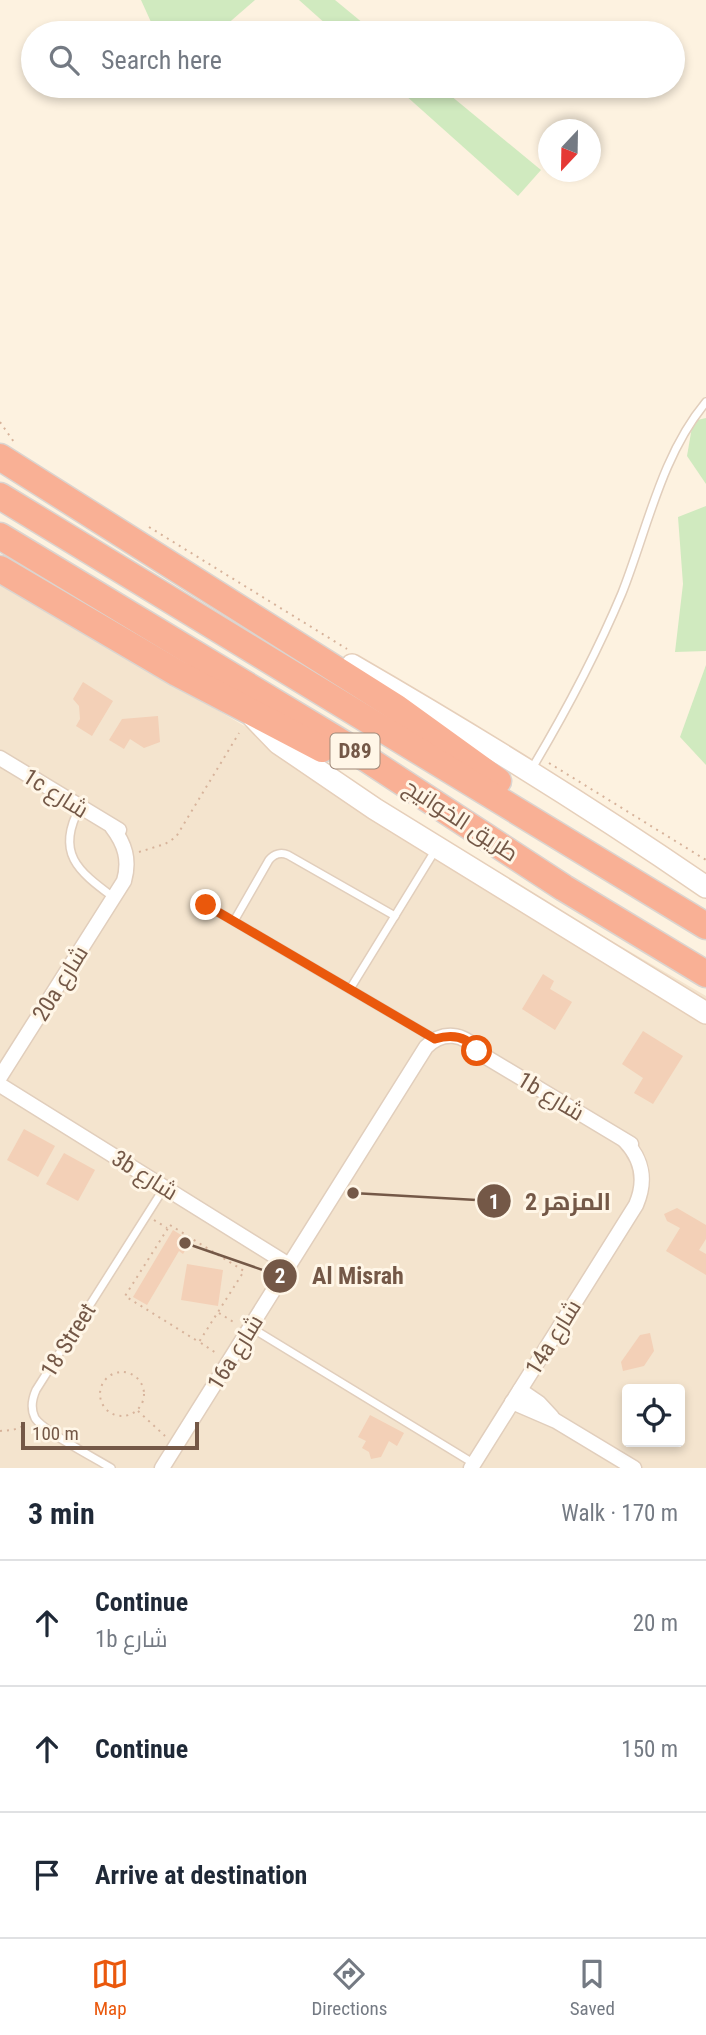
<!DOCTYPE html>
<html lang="en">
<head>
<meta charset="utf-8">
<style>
  body { margin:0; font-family:"Roboto Condensed",Cairo,sans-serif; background:#f2f2f3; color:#1f2937 }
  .controls { position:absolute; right:21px; bottom:21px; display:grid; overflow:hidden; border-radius:7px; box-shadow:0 4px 10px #0003 }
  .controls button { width:63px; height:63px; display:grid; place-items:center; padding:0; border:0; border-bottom:2px solid #e0e1e3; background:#fff; color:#1f2937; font:35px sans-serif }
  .compass { position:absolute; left:538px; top:119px; width:63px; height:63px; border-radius:50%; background:#fff; box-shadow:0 4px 10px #0003; rotate:202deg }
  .scale { position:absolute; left:21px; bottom:18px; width:178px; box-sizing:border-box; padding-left:7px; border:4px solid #745847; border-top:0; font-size:19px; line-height:24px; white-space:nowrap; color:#745847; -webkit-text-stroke:5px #fff6e7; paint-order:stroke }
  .stop { position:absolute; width:21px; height:21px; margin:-16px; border:5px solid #ea580c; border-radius:50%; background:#fff }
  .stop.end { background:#ea580c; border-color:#fff; box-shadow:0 2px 7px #0008 }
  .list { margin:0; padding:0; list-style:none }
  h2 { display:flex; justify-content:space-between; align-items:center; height:91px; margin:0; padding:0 28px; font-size:30px }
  h2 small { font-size:23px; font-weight:400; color:#747a83 }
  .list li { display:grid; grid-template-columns:46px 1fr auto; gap:21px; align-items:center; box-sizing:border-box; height:126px; padding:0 28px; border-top:2px solid #e0e1e3 }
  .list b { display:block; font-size:26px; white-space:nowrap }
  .list p { margin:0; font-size:23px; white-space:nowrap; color:#747a83 }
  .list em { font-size:23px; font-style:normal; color:#747a83 }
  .icon { flex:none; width:38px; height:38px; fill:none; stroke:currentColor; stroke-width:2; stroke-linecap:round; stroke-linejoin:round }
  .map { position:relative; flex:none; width:706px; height:1468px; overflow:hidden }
  .search { position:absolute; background:#fff; box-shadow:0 4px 10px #0003; left:21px; right:21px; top:21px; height:77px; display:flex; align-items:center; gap:18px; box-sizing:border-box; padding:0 24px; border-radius:38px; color:#747a83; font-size:26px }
  .sheet { height:469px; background:#fff }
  nav { display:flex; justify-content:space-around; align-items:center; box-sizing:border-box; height:98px; border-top:2px solid #e0e1e3; background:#fff; font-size:19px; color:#747a83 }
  nav a { display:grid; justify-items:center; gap:4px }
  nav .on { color:#ea580c }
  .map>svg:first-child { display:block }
  .residential { fill:#f4e4ce; fill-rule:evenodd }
  .green { fill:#d0eabf }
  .building { fill:#f3d0b7 }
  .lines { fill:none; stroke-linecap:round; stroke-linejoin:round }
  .lane-casing { stroke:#e1cebc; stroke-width:10 }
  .street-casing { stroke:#e1cebc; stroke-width:17 }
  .secondary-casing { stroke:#e6cfba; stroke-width:24 }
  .highway-casing { stroke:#dbd4cf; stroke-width:29 }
  .path { stroke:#d7b39b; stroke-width:2; stroke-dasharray:2 5; stroke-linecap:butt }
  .lane { stroke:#fff; stroke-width:7 }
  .street { stroke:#fff; stroke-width:14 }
  .secondary { stroke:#fff; stroke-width:21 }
  .highway { stroke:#f9b095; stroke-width:26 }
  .route { stroke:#ea580c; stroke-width:9 }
  .labels { text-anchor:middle; stroke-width:6; stroke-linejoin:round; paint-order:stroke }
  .shield { fill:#fff6e7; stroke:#9e8777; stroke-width:2 }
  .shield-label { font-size:21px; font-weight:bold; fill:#745847 }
  .street-label { font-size:23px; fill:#745847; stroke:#fff6e7 }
  .leader { fill:none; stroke:#745847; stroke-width:2.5 }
  .callout-dot { fill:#745847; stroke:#fff6e7; stroke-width:2.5 }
  .mark-label { font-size:21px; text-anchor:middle; font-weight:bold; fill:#fff }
  .callout-label { font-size:24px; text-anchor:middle; font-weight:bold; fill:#745847; stroke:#fff6e7; stroke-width:6; stroke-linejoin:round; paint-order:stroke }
</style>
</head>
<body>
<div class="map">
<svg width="706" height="1468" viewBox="0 0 706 1468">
  <rect width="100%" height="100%" fill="#fdf2e0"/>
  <path class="residential" d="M0,583l706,413v472h-706zM627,1389h53v53h-53z"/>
  <g class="green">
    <path d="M141,0h114l-38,33h-61z"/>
    <path d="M299,0h36l40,33h-39z"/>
    <path d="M395,86h44l102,84 -23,26z"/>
    <path d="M706,418v66l-19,-28 6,-35z"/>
    <path d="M706,506v145l-31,1 8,-68 -5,-67z"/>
    <path d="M706,665v100l-26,-28z"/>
  </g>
  <g class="building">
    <path d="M83,682l30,19 -21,35 -16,-10 4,-7 -1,-13 -6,-7z"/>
    <path d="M158,716l2,26 -16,6 -14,-9 -6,10 -15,-9 13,-21z"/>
    <path d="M543,974l11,7 -4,8 22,13 -17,28 -33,-21z"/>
    <path d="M643,1031l40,25 -30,48 -19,-11 9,-15 -21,-14z"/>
    <path d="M24,1129l31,17 -17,31 -31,-17z"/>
    <path d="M64,1153l31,17 -17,31 -32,-17z"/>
    <path d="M677,1208l29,17v14l-7,11 7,4v21l-40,-24 14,-23 -13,-7 -3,-7z"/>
    <path d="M173,1230l18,11 -8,13 -4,-3 -32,54 -14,-8z"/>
    <path d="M187,1264l36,6 -5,36 -37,-6z"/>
    <path d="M650,1333l4,18 -10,15 -21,5 -2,-9 19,-27z"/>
    <path d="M370,1415l34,18 -7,13 -8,-5 -8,16 -10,2 -2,-7 -7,-4 4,-7 -8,-4z"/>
  </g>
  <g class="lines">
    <g class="lane-casing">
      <g id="lane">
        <path d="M531,770c34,-57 65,-115 91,-177 25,-63 39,-137 84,-191"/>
        <path d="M80,807c-25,46 -2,64 33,90"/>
        <path d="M206,905l229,134"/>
        <path d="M234,921l35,-61c5,-6 12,-8 19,-5l107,61"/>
        <path d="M350,989l86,-140"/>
        <path d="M250,1327l223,136"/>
        <path d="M111,1468c-16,-10 -67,-36 -76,-50 -5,-10 -3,-19 1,-28l128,-202"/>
      </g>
    </g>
    <g class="street-casing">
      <g id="street">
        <path d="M0,758l119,72"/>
        <path d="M471,1048l160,96"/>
        <path d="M0,1077l124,-196c6,-21 1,-37 -12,-54"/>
        <path d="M0,1085l289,180"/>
        <path d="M520,1390l19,13 13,14"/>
        <path d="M512,1402l44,19 78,47"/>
        <path d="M162,1468l264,-421c16,-16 38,-15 51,4"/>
        <path d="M471,1468l165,-263c10,-23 7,-45 -11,-64"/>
      </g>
    </g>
    <g class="secondary-casing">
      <g id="secondary">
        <path d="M352,665c121,70 239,143 354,222"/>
        <path d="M253,717l25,26 97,66 331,204"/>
      </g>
    </g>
    <g class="highway-casing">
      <g id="highway">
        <path d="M0,457l397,251 101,73"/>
        <path d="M0,496l706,430"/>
        <path d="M0,536l344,208 220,144 142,86"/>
        <path d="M0,569l177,104 145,76"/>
      </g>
    </g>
    <g class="path">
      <path d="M0,422l14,20"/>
      <path d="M149,527l198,122"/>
      <path d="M549,763l157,97"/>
      <path d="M139,852l26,-8 11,-7 63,-104"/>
      <path d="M154,1220l13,8"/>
      <path d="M170,1225l74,46 -45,71 -74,-46z"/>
      <path d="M219,1313l16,10"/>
      <path d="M201,1343l15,10"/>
      <circle cx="122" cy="1394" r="22"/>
      <path d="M138,1411l27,25"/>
      <path d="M0,1431l13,-1 13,-5"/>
    </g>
    <use href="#lane" class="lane"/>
    <use href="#street" class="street"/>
    <use href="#secondary" class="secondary"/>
    <use href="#highway" class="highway"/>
  </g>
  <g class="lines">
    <path class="route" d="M206,905l229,134c17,-5 32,-3 42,12"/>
  </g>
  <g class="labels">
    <rect class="shield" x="330.5" y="733.5" width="49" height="35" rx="5"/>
    <g class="shield-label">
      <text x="355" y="758">D89</text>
    </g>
    <g class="street-label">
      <text transform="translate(56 793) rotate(32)" y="8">1c شارع</text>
      <text transform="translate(461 820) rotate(33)" y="8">طريق الخوانيج</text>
      <text transform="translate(60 983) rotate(-58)" y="8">20a شارع</text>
      <text transform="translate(551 1096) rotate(31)" y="8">1b شارع</text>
      <text transform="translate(145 1175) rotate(32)" y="8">3b شارع</text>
      <text transform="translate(553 1337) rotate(-58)" y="8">14a شارع</text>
      <text transform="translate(68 1340) rotate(-58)" y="8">18 Street</text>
      <text transform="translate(235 1352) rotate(-58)" y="8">16a شارع</text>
    </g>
  </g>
  <path class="leader" d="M353 1193L494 1201M185 1243L280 1276"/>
  <g class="callout-dot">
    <circle cx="353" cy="1193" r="7"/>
    <circle cx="185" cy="1243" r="7"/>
    <circle cx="494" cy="1201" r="18"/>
    <circle cx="280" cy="1276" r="18"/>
  </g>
  <g class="mark-label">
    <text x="494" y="1209">1</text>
    <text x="280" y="1283">2</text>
  </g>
  <g class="callout-label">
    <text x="568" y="1210">المزهر 2</text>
    <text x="358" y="1284">Al Misrah</text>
  </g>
</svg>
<div class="controls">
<button><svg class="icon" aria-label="locate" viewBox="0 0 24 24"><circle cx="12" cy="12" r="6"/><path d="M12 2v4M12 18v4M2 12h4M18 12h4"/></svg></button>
</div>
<svg class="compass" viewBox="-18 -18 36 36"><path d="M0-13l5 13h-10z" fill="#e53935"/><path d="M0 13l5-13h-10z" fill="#747a83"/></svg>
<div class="scale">100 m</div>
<div class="stop" style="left:477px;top:1051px"></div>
<div class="stop end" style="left:206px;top:905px"></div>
<div class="search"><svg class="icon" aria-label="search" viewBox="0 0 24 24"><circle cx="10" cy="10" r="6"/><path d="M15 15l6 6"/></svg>Search here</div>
</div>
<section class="sheet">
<h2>3 min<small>Walk · 170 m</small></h2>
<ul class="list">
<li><svg class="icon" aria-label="ahead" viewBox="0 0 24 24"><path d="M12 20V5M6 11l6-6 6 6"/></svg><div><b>Continue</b><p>1b شارع</p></div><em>20 m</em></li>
<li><svg class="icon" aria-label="ahead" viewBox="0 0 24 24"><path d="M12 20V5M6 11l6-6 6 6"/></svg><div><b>Continue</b></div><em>150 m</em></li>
<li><svg class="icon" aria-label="arrive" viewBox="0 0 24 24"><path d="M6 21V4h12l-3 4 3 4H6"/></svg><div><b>Arrive at destination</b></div></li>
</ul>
</section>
<nav>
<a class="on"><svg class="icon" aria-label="map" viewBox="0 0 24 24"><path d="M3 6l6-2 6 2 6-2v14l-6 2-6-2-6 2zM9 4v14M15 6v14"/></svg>Map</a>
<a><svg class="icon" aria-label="directions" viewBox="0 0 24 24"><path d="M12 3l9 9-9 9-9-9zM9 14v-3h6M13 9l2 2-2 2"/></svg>Directions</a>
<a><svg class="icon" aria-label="saved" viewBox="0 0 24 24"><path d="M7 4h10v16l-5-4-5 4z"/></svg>Saved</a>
</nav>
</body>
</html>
